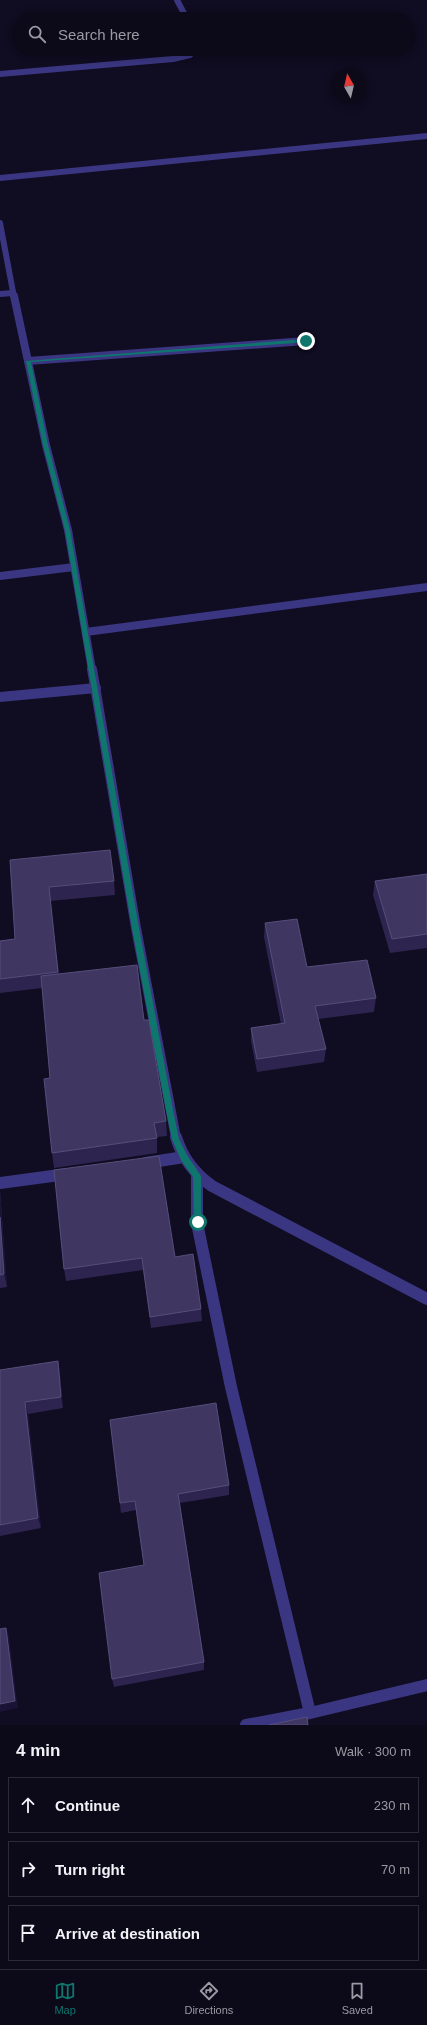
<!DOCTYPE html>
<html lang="en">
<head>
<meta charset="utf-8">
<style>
  body { margin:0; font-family:Helvetica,sans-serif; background:#1a1726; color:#f1f3f6 }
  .compass { position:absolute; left:331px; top:68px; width:36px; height:36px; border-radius:50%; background:#0c0919; box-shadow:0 2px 10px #0003; rotate:352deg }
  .stop { position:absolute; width:12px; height:12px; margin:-9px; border:3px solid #0f766e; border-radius:50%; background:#fff }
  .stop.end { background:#0f766e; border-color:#fff; box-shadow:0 1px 4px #0008 }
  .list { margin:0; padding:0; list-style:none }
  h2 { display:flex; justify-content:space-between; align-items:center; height:52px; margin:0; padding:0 16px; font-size:17px }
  h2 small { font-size:13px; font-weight:400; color:#9a9aa2 }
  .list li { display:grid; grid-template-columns:26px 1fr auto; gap:12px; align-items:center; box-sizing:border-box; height:56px; margin:0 8px 8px; padding:0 8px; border:1px solid #2c2a38; border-radius:0px }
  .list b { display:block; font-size:15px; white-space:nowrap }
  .list em { font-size:13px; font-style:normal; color:#9a9aa2 }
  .icon { flex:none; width:22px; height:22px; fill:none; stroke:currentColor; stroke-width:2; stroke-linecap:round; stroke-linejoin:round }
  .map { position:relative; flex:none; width:427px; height:1725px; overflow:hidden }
  .search { position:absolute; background:#0c0919; box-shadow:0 2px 10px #0003; left:12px; right:12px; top:12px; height:44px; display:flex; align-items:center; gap:10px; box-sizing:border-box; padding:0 14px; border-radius:22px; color:#9a9aa2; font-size:15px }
  .sheet { height:244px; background:#0c0919 }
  nav { display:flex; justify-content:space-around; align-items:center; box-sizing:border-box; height:56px; border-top:1px solid #2c2a38; background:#0c0919; font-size:11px; color:#9a9aa2 }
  nav a { display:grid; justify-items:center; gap:2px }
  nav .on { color:#0f766e }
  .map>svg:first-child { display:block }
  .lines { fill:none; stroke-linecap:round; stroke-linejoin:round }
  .service { stroke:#3a3681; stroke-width:10 }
  .minor-far3 { stroke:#3a3681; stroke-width:6 }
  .minor-far2 { stroke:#3a3681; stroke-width:8 }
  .minor-far1 { stroke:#3a3681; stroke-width:10 }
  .minor { stroke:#3a3681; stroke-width:12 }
  .wall { fill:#2d254f }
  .shaded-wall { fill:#1a1335 }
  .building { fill:#3f3762; stroke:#564e7b }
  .route { fill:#0f766e }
</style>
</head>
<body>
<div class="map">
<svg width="427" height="1725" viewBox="0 0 427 1725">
  <rect width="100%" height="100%" fill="#100c21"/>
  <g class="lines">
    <path class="service" d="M0,697l96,-9"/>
    <g class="minor-far3">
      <path d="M177,0l10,19"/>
      <path d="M0,74l173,-15 17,-4 7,-6"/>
      <path d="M0,178l427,-42"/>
      <path d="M0,223l14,74"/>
      <path d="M0,294l13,-1"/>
    </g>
    <g class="minor-far2">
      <path d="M14,296l32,149 22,85 24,140"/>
      <path d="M28,361l278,-20"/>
      <path d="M0,576l74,-9"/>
      <path d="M86,632l341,-45"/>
    </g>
    <path class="minor-far1" d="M92,669l44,259 40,210"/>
    <g class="minor">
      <path d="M176,1137c6,20 19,37 36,49l215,113"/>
      <path d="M146,1163l38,-6"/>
      <path d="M197,1176v47l34,164 79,326"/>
      <path d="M0,1183l67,-9"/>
      <path d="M246,1725l64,-12 117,-28"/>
    </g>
  </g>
  <g class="wall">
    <path d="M10,860l104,21 1,14 -65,6 9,73 85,46 22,101 1,15 -10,1v16l-103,15 -2,-15 -2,-75 -8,-90 -42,5v-52l15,-2z"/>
    <path d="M427,874v74l-37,5 -17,-58 2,-14z"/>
    <path d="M265,923l42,44 69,31 -2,14 -56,7 8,30 -2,13 -67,10 -6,-31v-13l30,-4 -17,-87z"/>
    <path d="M54,1170l121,87 26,52 1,12 -51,7 -8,-58 -77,11 -2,-12z"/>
    <path d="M0,1189l7,98 -7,1z"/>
    <path d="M58,1361l2,12 3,35 -35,6 13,114 -41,8v-166z"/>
    <path d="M110,1420l119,65v10l-49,8 24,159v8l-90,17 -2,-8 32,-114 -8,-55 -15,3z"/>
  </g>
  <g class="shaded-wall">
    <path d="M0,1189v2l7,96 -3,-13 -4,-57z"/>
    <path d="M58,1361l2,12 3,35 -2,-11z"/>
    <path d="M25,1402l3,12 13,114 -3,-10z"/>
    <path d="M6,1628l3,8 9,72 -18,4v-8z"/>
  </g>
  <g class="building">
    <path d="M110,850l4,31 -65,6 9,85 -58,7v-38l15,-2 -5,-79z"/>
    <path d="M427,874v60l-35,5 -17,-58z"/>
    <path d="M297,919l10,48 60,-7 9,38 -61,8 11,43 -69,10 -6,-31 34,-5 -20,-100z"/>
    <path d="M137,965l7,55h5l17,101 -12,2 3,15 -105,15 -8,-74 6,-1 -9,-102z"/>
    <path d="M159,1156l16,101 18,-3 8,55 -51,8 -8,-59 -78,11 -10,-99z"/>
    <path d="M0,1217l4,57 -4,1z"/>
    <path d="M58,1361l3,36 -36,5 13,116 -38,7v-155z"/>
    <path d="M216,1403l13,82 -51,9 26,168 -92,17 -13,-106 45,-8 -9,-64 -15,2 -10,-83z"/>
    <path d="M6,1628l9,73 -15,3v-75z"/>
    <path d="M307,1717l1,8h-39z"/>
  </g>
  <path class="route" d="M306,339l2,3 -277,20 17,83 22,85 69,398 34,182 6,29 8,16 14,21v46l-3,4 -4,-4 -1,-45 -12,-17 -9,-21 -6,-29 -34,-182 -67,-398 -22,-85 -17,-84z"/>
</svg>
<svg class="compass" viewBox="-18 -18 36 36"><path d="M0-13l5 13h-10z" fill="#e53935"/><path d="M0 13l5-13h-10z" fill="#9a9aa2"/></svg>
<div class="stop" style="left:198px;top:1222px"></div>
<div class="stop end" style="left:306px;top:341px"></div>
<div class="search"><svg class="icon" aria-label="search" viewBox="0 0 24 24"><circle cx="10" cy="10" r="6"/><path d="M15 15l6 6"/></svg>Search here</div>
</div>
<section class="sheet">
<h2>4 min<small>Walk · 300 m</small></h2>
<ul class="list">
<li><svg class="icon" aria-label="ahead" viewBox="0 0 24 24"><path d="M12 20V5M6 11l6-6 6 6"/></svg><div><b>Continue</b></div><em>230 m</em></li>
<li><svg class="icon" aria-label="right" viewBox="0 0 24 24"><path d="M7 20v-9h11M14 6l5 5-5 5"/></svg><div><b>Turn right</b></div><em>70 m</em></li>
<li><svg class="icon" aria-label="arrive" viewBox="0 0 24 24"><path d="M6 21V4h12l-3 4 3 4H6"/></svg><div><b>Arrive at destination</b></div></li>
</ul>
</section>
<nav>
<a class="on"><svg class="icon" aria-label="map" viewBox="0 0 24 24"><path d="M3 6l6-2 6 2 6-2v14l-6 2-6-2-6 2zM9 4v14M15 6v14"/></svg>Map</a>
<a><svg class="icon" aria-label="directions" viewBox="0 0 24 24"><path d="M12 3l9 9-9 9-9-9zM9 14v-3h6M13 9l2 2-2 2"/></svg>Directions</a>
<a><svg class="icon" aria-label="saved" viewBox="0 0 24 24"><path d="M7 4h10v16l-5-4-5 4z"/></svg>Saved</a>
</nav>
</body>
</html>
